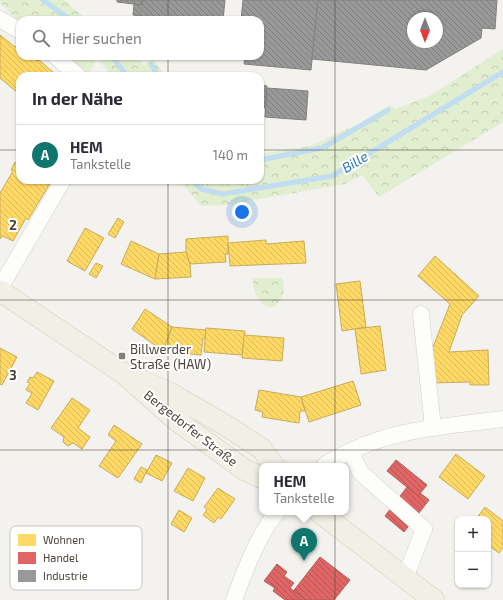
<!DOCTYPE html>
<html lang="de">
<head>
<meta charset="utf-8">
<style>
  body { margin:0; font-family:"Exo 2",sans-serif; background:#f2f2f3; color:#2b2b33 }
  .controls { position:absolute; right:12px; bottom:12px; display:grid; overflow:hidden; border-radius:8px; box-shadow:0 1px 3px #0004 }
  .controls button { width:36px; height:36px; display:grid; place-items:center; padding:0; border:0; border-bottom:1px solid #e1e1e2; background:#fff; color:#2b2b33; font:20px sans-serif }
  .compass { position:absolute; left:407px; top:12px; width:36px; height:36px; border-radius:50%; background:#fff; box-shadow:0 1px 3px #0004; rotate:180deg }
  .you { position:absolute; left:242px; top:212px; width:14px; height:14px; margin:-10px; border:3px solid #fff; border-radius:50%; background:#1a73e8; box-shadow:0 0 0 6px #1a73e833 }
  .badge { display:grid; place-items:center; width:26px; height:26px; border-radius:50%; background:#0f766e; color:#fff; font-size:13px; font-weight:700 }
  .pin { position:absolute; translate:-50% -33px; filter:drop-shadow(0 1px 2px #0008) }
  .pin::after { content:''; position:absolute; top:21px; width:14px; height:12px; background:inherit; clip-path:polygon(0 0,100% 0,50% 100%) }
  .popup { position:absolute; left:259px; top:463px; width:90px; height:52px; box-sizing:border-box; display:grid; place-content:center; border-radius:8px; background:#fff; filter:drop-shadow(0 1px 3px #0005); font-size:13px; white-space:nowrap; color:#7c7c81 }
  .popup b { font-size:15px; color:#2b2b33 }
  .popup::after { content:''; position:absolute; left:50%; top:100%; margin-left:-8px; border:8px solid transparent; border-top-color:#fff }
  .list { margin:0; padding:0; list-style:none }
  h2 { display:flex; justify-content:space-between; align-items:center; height:52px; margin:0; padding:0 16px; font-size:17px }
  h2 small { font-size:13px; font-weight:400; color:#7c7c81 }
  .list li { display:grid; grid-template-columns:26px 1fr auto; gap:12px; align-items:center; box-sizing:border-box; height:60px; padding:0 16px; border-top:1px solid #e1e1e2 }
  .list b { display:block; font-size:15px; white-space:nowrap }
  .list p { margin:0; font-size:13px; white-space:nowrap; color:#7c7c81 }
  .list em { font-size:13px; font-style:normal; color:#7c7c81 }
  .icon { flex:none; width:22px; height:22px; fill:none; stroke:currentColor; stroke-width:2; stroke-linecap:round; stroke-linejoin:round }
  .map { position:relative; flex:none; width:503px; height:600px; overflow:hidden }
  .search { position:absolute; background:#fff; box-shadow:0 1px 3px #0004; left:16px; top:16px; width:248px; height:44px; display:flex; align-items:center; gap:10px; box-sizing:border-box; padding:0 14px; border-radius:12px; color:#7c7c81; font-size:15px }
  .panel { position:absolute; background:#fff; box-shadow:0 1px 3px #0004; left:16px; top:72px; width:248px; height:112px; border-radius:12px }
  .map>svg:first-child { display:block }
  .park { fill:url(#park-crowns) }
  .homes { fill:url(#homes-back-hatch); stroke:#c9ac58 }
  .shops { fill:url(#shops-back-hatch); stroke:#b35c58 }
  .industry { fill:url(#industry-back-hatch); stroke:#82807c; fill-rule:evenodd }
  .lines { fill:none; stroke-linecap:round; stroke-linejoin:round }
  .stream { stroke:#c0ddf1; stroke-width:5 }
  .minor-casing { stroke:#d2d0cb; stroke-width:17 }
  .major-casing { stroke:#d6cebb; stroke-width:22 }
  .minor { stroke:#fdfdfc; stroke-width:16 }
  .major { stroke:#f2efe6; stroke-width:21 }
  .grid { fill:none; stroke:#4b4439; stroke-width:1; stroke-opacity:0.55 }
  .poi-dot { fill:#868178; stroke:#fff; stroke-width:1.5 }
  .labels { text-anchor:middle; stroke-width:4; stroke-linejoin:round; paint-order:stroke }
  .poi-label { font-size:13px; fill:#4b4439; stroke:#fff; text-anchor:start }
  .street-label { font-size:13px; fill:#4b4439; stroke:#fff }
  .water-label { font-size:14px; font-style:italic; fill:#2e7ab2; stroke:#fff }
  .key { fill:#fff; stroke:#c9c7c4; stroke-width:1 }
  .key-label { font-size:11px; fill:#4b4439 }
  .grid-label { font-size:13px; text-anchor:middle; font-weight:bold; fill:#4b4439; stroke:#fff; stroke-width:4; stroke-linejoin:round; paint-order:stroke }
</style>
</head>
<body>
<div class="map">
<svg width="503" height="600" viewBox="0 0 503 600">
  <defs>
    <pattern id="park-crowns" width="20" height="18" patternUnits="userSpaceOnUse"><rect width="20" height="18" fill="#e1eecf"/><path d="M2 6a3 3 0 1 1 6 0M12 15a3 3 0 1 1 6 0" fill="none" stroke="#c3cdb2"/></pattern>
    <pattern id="homes-back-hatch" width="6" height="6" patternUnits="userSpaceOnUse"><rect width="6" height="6" fill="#ffd966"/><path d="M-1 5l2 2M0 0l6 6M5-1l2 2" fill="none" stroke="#dcbb59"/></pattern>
    <pattern id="shops-back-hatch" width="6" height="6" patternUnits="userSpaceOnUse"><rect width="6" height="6" fill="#e06666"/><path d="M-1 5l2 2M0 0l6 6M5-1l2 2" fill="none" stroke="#b85655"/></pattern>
    <pattern id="industry-back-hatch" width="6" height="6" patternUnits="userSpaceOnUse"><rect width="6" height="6" fill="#999"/><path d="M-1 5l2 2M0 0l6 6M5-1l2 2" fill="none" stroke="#7f7e7e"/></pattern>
  </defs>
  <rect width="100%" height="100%" fill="#f4f2ee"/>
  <g class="park">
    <path d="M0,0h64l24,20h-68v2l-20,-19z"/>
    <path d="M503,49v73l-124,75 -17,-22 -17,9 -120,21 -24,1 -22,-26h81v-26l50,-8 48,-22 32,-19 6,4 35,-14z"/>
    <path d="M61,56h75l8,9 10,-6 11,17h-53l-15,-18 -10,18h-2z"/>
    <path d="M253,278h29c1,4 3,11 1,15 -8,29 -32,8 -30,-15z"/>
  </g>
  <g class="homes">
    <path d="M0,35l15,12 2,-2 3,2v9h11l6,5 2,-1 14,12 -1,1 3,3h-35v22l-3,-3 1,-2 -18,-15z"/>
    <path d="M20,159v21h32l-24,40 -2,-2 -13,23 -10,-5 -3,3v-46l13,-22 -2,-1 4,-8 2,2z"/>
    <path d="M118,218l6,4 -9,16 -7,-4z"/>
    <path d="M85,228l19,10 -19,33 -18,-10z"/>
    <path d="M228,236v18h-3l1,8 -36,2 -4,-12v-13z"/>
    <path d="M266,240v4l38,-3 2,22 -76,3 -2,-23z"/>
    <path d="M131,241l28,13 -4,25 -34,-15z"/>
    <path d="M186,252l4,12 1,13 -36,2 4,-25z"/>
    <path d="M435,256l44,40 -17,19 -13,37 39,-2 1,35h-19v-3l-39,1v-31l19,-48 -32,-28z"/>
    <path d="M96,263l7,3 -7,12 -7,-4z"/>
    <path d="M360,281l6,46 -24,4 -6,-47z"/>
    <path d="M145,309l27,18 -9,24 -31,-22z"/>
    <path d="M380,326l6,44 -25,4 -6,-45z"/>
    <path d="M172,327l34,3 -1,8h-2l-2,17 -38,-4z"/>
    <path d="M206,328l39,3 -3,24 -38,-3z"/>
    <path d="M244,335l40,3 -2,23 -40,-3z"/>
    <path d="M0,348l17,9 -15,28 -2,-1z"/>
    <path d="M37,372l17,9 -16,29 -12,-7 6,-10 -6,-3 4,-7 -3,-1 3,-5 3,1z"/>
    <path d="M353,381l8,24 -52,17 -8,-25z"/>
    <path d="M259,390l42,7 4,14h-5l-1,12 -37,-6 1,-5 -8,-2z"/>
    <path d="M72,398l18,12 -12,18 12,9 -8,12 -9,-6 -5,3 -5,-4 1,-5 -13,-9z"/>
    <path d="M114,425l28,19 -24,34 -19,-12 17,-25 -8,-6z"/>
    <path d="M456,454l29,22 -17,23 -29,-22z"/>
    <path d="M156,455l16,8 -10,18 -16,-8z"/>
    <path d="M141,467l6,3 -6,13 -7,-4z"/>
    <path d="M188,468l17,10 -12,23 -19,-10z"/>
    <path d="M218,488l17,11 -14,20 -3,-2 -4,6 -11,-8 4,-5 -3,-3z"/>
    <path d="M485,507l18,14v27l-4,5 -11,-8v-26h-12z"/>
    <path d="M179,510l13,8 -8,14 -13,-8z"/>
  </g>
  <g class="shops">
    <path d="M396,460l31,25 -9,11 -31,-25z"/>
    <path d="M407,487l11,9 2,-3 9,7 -25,32 -19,-16z"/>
    <path d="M320,557l30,23 -16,20h-35l-8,-6z"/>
    <path d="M277,564l10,8 -3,4 10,7 -4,5 16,12h-21l-12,-9 2,-3 -11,-7z"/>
  </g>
  <g class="industry">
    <path d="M117,0h26l-1,5 -25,-3z"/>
    <path d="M143,0h82l-2,20h-62l-20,-2v-2l-8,-1 1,-11 8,1z"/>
    <path d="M243,0h75l-7,70 -67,-6 1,-8h15v-36h-19z"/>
    <path d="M318,0h179l-2,29 -13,-1 -1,10 -55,32 -114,-11zM413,18h24v24h-24z"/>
    <path d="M260,85l7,1 -2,22h-5z"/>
    <path d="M267,88l41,3 -2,29 -41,-3z"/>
  </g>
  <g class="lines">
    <g class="stream">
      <path d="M43,0l28,20"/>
      <path d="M112,56l15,20"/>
      <path d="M151,64l7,12"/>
      <path d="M260,160l62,-12 66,-38"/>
      <path d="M192,180l9,9 22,5 109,-18 171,-104"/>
    </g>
    <g class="minor-casing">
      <g id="minor">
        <path d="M0,19l20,12"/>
        <path d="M55,56l23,20"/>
        <path d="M0,288l63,-108"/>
        <path d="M421,314l12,114"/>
        <path d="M351,451l9,21 64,57 -19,49"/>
        <path d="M324,466c8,-7 17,-10 27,-15 47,-23 100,-25 152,-32"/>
        <path d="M234,600c11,-30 23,-63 43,-88"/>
      </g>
    </g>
    <g class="major-casing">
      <g id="major">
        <path d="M0,291l123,82 53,47 69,50 17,8"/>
        <path d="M140,380l30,13 60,35 32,21 12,17"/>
        <path d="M319,512l115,88"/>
      </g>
    </g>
    <use href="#minor" class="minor"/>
    <use href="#major" class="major"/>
  </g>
  <path class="grid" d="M168,0v20M335,0v600M168,56v20M0,150h20M260,150h243M168,180v420M0,300h503M0,450h503"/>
  <rect class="poi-dot" x="118" y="352" width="8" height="8" rx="2"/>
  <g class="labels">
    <g class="poi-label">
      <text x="130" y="354">Billwerder<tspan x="130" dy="15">Straße (HAW)</tspan></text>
    </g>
    <g class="street-label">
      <text transform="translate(191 428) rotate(38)" y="5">Bergedorfer Straße</text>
    </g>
    <g class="water-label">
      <text transform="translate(355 162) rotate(-31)" y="5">Bille</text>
    </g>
  </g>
  <rect x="10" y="526" width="132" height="64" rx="6" class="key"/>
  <rect x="18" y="534" width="18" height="12" fill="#ffd966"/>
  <rect x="18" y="552" width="18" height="12" fill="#e06666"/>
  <rect x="18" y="570" width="18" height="12" fill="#999"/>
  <g class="key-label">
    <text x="43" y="544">Wohnen</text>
    <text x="43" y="562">Handel</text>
    <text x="43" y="580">Industrie</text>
  </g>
  <g class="grid-label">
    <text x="13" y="230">2</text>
    <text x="13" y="380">3</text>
  </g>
</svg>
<div class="controls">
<button>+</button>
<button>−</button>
</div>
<svg class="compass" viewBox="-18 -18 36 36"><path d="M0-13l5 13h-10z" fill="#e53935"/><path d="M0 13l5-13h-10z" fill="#7c7c81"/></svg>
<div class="you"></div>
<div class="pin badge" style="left:304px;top:561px">A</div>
<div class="popup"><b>HEM</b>Tankstelle</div>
<div class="search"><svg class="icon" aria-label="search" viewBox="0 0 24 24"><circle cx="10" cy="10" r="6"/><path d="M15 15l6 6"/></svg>Hier suchen</div>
<section class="panel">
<h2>In der Nähe<small></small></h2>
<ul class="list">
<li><span class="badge">A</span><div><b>HEM</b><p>Tankstelle</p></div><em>140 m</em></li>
</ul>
</section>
</div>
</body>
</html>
